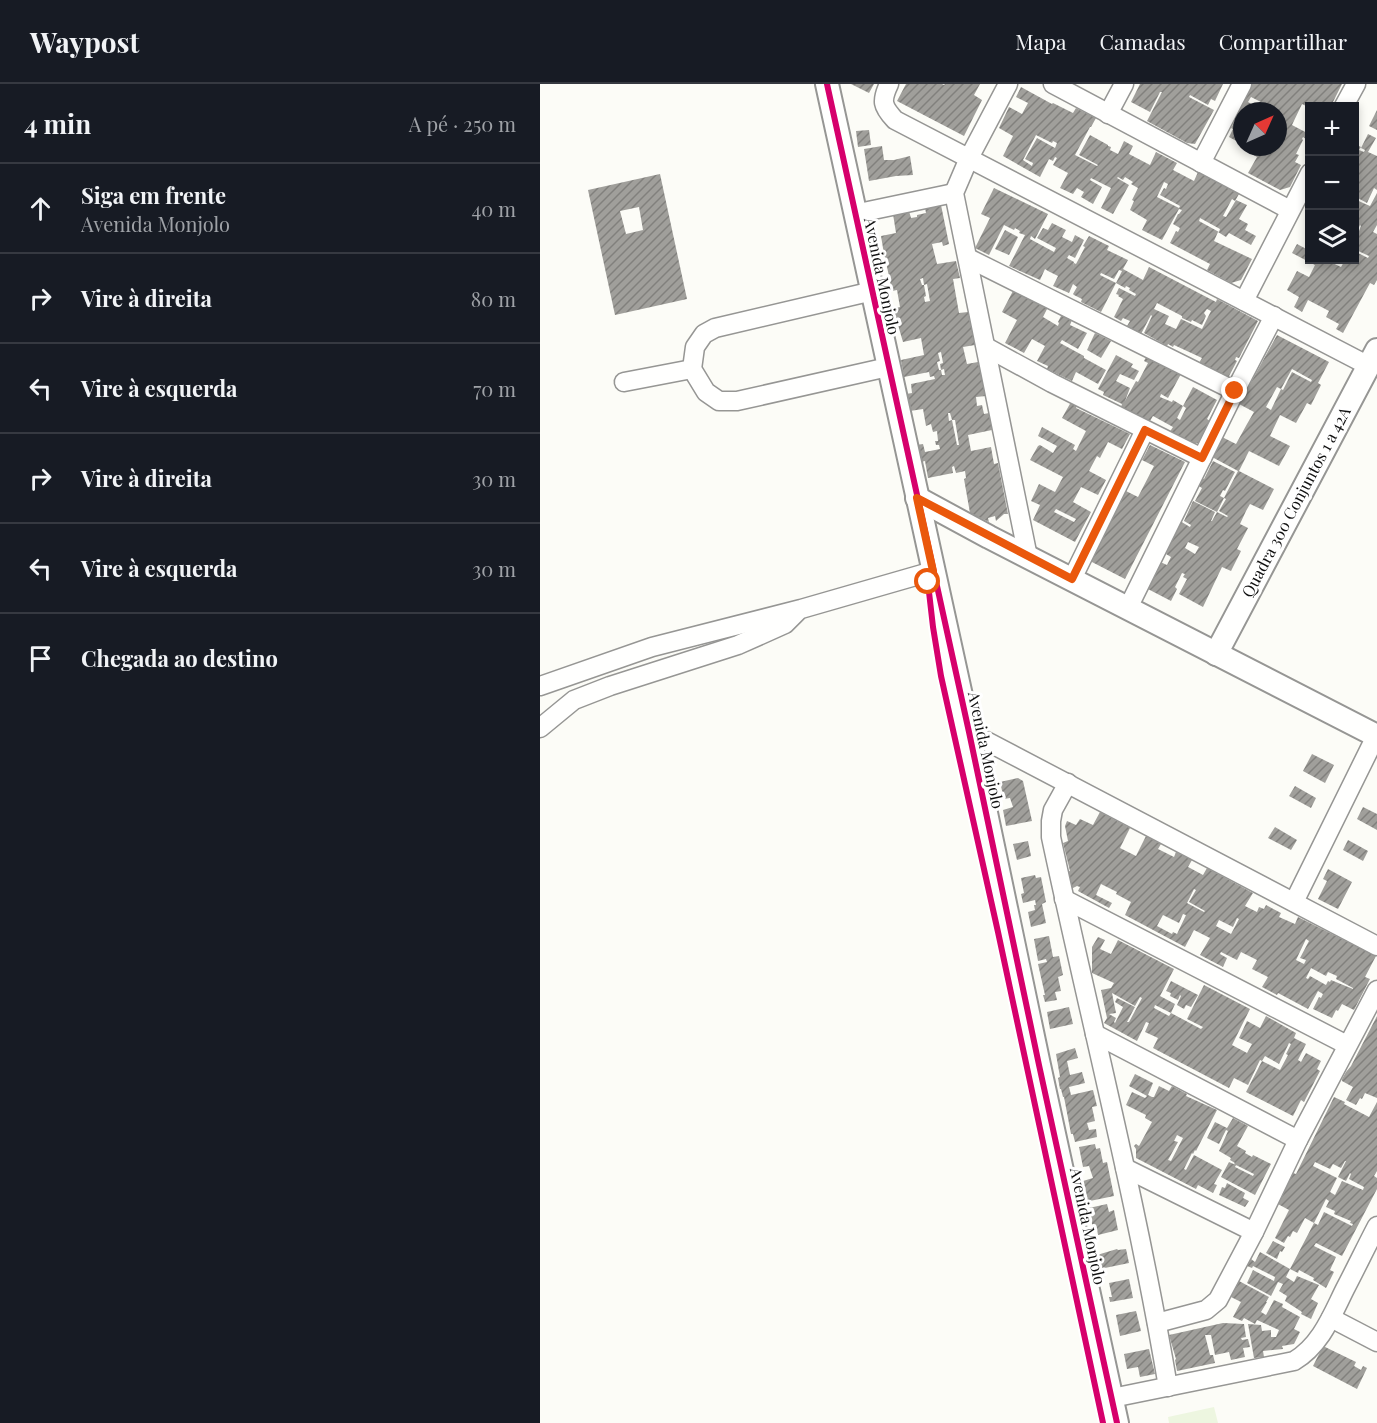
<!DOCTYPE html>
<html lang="pt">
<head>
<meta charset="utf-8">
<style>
  body { margin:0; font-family:"Playfair Display",serif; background:#20242c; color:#f1f3f6 }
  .controls { position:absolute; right:18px; top:18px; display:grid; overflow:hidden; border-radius:0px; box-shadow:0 3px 9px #0003 }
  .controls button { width:54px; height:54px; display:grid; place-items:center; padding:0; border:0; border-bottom:2px solid #363941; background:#171b24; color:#f1f3f6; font:30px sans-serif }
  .compass { position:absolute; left:693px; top:18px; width:54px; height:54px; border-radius:50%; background:#171b24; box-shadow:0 3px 9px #0003; rotate:45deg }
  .stop { position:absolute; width:18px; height:18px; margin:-14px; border:4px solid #ea580c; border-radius:50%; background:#fff }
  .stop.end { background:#ea580c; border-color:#fff; box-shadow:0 2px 6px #0008 }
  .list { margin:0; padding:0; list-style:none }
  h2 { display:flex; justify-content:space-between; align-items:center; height:78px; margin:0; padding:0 24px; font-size:26px }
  h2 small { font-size:20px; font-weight:400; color:#9ea1a6 }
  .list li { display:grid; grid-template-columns:39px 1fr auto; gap:18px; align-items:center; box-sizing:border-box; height:90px; padding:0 24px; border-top:2px solid #363941 }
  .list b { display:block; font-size:22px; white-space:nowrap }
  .list p { margin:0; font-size:20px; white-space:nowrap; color:#9ea1a6 }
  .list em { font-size:20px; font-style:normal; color:#9ea1a6 }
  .icon { flex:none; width:33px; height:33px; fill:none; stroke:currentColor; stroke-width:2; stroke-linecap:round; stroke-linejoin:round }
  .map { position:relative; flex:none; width:837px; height:1339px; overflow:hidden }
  header { display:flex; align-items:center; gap:36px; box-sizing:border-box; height:84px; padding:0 30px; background:#171b24; border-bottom:2px solid #363941 }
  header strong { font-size:28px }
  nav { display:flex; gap:33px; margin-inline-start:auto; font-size:21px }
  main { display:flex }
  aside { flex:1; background:#171b24 }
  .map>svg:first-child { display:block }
  .pitch { fill:#edf6e0 }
  .building { fill:url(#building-hatch); fill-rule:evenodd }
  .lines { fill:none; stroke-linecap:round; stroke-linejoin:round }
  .minor-casing { stroke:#969694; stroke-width:21 }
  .tertiary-casing { stroke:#969694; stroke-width:26 }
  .minor { stroke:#fffffe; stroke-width:18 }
  .tertiary { stroke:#fffffe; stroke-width:22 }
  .cycleway-casing { stroke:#fff; stroke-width:10 }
  .cycleway { stroke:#d6006c; stroke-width:6 }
  .route { stroke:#ea580c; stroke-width:8 }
  .labels { text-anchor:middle; stroke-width:6; stroke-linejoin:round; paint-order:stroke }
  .street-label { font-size:16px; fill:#101010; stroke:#fff }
</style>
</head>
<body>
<header>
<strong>Waypost</strong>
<nav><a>Mapa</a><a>Camadas</a><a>Compartilhar</a></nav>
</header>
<main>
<aside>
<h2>4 min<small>A pé · 250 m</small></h2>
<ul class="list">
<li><svg class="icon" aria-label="ahead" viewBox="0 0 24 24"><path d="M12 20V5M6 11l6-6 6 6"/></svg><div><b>Siga em frente</b><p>Avenida Monjolo</p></div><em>40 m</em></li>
<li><svg class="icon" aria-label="right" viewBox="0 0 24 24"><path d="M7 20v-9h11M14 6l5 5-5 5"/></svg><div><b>Vire à direita</b></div><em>80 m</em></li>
<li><svg class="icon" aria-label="left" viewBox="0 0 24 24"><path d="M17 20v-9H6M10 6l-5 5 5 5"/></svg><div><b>Vire à esquerda</b></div><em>70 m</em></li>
<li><svg class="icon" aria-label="right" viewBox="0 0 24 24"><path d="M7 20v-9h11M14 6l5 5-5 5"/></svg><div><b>Vire à direita</b></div><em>30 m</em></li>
<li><svg class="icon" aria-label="left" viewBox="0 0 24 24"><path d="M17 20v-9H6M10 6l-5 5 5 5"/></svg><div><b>Vire à esquerda</b></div><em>30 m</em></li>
<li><svg class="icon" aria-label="arrive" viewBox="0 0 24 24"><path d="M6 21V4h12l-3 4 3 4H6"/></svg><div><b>Chegada ao destino</b></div></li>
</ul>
</aside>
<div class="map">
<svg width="837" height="1339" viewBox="0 0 837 1339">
  <defs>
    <pattern id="building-hatch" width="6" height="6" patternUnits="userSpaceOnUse" patternTransform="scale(1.5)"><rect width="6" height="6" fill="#a09f9b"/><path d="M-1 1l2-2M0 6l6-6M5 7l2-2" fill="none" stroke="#81807d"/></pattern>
  </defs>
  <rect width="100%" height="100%" fill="#fcfcf7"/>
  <path class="pitch" d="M674,1323l4,16h-49l-1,-6z"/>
  <g class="building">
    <path d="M311,0h23l-5,9z"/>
    <path d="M366,0h36l2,1 1,-1h35l-6,11 8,5 -18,36 -67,-35z"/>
    <path d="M600,0h83l-8,17 -4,-2 -3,6 -18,-10 -1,2 25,13 -19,34 -8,-1 -40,-22 15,-29h-2l-10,20 -19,-10z"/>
    <path d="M712,0h90l-11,22h-21v2l-8,-4 -10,21 17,9 -3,5 -3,-2 -1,2 1,1 -7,14 3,1 -4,7 6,3 -11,22 -10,3 -32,-17 9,-16 -7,-4 3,-6h25v-36h-36v33l-13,-7 4,-8 -2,-1 4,-7 -3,-1zM711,13l12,6 -3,6 -12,-7z"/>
    <path d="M481,3l31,17 1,-1 20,10 3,-5 20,10 -5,9h-1l-15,28 22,11 1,-1 -19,-10 11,-20 18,10v1l3,1 -1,3 8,4 6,-13 9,5 -4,8 21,11 6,-13 21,11 -4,7 21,11 4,-9 41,22 -4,7 -3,-2 -9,17 3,1 10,-17 11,5 -8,14 9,5 -3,6 11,6 -5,9 -22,-12 -3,4 -8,-5 -4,9 38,18 -11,21 -10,3 -24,-13 3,-6 -40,-21 6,-12 2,1 2,-4 -7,-4 5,-10h1l3,-4 -3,-1 -17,31 -20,-10 5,-10 -17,-10 4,-9 -2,-1 6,-12 -7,-4 2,-2 -8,-5 -2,3 -5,-3 -1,1 12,7 -16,29 -12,-6 10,-20 -20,-10 -1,2 12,7 -9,17 -12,-7 3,-5 -7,-4 -4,6 -13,-6 8,-15 -15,-8 4,-7 -2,-1 -2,4 -4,-2 -9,18 -37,-21 10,-20 -14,-8 10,-21 13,7 6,-11 -12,-6zM496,51l16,8 1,-2 4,2 -2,5 -18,-10 -12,21 8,4 -1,3 -9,-6zM624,98l4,2 -2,5 -2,-1 -4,7 20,11 -1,2 -22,-11zM660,134l20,11 -1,3 -20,-11z"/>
    <path d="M837,26v20l-8,-4z"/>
    <path d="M329,46l2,15 -13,2 -2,-16z"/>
    <path d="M828,50l8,4 -8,14 9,4v34l-3,-2 -7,15 -13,-7v-52l7,3 -2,3 5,2 1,-2 -4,-2z"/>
    <path d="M342,62l2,14h10l16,-4 3,19 -17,1 -27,5 -5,-32z"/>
    <path d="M120,90l27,125 -72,16 -27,-125zM99,123l4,23 -17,4 -6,-23z"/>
    <path d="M454,104l54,26 -13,25 -4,-3 -1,3 24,13 2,-4 -19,-10 6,-10 5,2 4,-7 14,7 -4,7 10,5 3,-7 9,5 -9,18 -6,-3 -2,3 7,4 -1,5 1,-4 2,1 9,-17 -2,-1 6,-10 20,10 -2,4 21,10 -5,9 20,11 6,-13 67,35 1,-3 41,22 -19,37 -3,-1 -1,3 2,1 -9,17 -29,-15 3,-5 -28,-13 -1,2 -5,-3 -1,2 -23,-13 8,-17 -1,-1 -10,19 -14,-8 3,-5 -7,-3 -2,3 -7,-4 9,-18 -5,-3 1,-1 -3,-1 3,-6 16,8 1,-2 -7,-4 1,-2 -4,-2 -1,2 -9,-5 -15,29 -20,-10 1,-3 -8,-4 -1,-1 4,-7 -4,-3 -4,9 -16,-7 5,-10 -10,-5 -3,-2 -5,11 -31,-14 16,-31 -6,-2 1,-2 -5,-3 -1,2 -10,-5 -15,30 -14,-7 15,-30 -9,-4zM579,186l3,1 -6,12 -16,-8 1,-2 13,6zM617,219l25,13v2l9,4 1,-2 10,5 4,-9 -2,-3 3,-4 4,2 -9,18 -21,-10 -5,10 -11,-5 4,-8 -15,-7z"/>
    <path d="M837,109v32l-4,7 4,2v46l-3,5 -4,-2 -27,50 -7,-4 3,-5 -13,-7 3,-6 -21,-11 -6,12 -8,-5 5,-10 -12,-7 10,-19 12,6 6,-12 -23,-12 5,-9 13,7v9h16l15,7 4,-7h9v-9l14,7 1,-2 -15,-7v-13h3l4,-10 -1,-1 -3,6 -3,-1v-31l16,7z"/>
    <path d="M401,121l8,39 -6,2 -1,-4 -10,2 5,20 19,-3 4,17 -7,1 6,34 9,-1 7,33 -12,2 4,17 11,-2 8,34 -10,1 1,9 5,-1 2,9 5,-1 3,17 -24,5 3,16 20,-4 3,17 4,-1 10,51h-4l-8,7 -1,-5 -7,2 1,4 -19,-9 -6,-34 2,-1 -1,-7 -9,2 -2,-7 -2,1 1,6 -25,5 -3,-17 -4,1 -5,-17 7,-1 2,8 15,-3 -1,-4h-3l-1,-4h3l-1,-10 -4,1 -2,-8 -5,2 -3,-17 -13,2 -4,-17 6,-1 -1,-9 24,-5 -1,-3 -4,1 -1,-5 -25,5 -3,-17 23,-5 -3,-17 -18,4 -5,-17 -7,2 -3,-17 12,-3 -3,-17 -5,1 -7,-34h-1l-1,-3h1l-3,-18 15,-3 -3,-19 16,-3 2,7 6,-1v-2l9,-2 -1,-5zM383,194l1,7 3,-1 3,17 -5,1 -1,-5 2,-1 -2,-11h-2l-2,-6zM401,268l2,11 -3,1 1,6 3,-1 1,6h-3l-1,-5h-2l-2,-8 3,-1 -2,-8zM408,329h2l2,7h3l4,25h-2l-5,-25 -3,1z"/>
    <path d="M465,146l13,7 -9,18 -14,-6z"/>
    <path d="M474,205l34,18 -5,10 15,9 1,-3 -1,-1 4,-8 10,6 -2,5 17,8 -9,16 -16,-9 -2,3 24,13v2l22,12 -8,14 -22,-12 -4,9 -25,-12 1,-3 -11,-5 8,-15 -13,-7 -8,14 -19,-10 12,-23 -15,-8z"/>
    <path d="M555,249l16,8 -10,17 -14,-8z"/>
    <path d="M737,251l52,27 -11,21 3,2 -10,20 -4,-2 -11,20 -16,-8 -10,21 20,10 -11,20 -30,-15 -10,20 35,18 -11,21 -13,-6 -4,7 -6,13 8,4 -11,21 4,2 -10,20 -9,-4 -19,40 -24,-13 8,-15 -4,-2 2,-3 -3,-1 -7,14 2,2 -6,12 -25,-13 12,-27 9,4 4,-8 -5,-3 4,-9 -2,-1 12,-23 10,6 1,-2 -7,-4 9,-20 22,11 -4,9h1l5,-9 10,5 1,-1 -9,-5 7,-12 -2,-1 -7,14 -22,-11 7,-13 -5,-3 4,-7 3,1 9,-18 22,11 -10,19 -2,-1 -3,6 4,2 3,-6 11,-21 -26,-14 10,-20 14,7 11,-20 7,-12 -15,-8zM752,285l20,11 -1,2 -19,-10 -9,18 -2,-1zM737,303l4,2 -10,21 -5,-3zM648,458l11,5 -4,7 -10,-6z"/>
    <path d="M576,271l17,9 -2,3 8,4 -5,9 -14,-6 -4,7 14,7 -5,13 11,-20 2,1 10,-19 -4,-2 2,-4 35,17 -13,24 -7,-4 -1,3 12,5 1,-2 10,6 -6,12 3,2 6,-12 -3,-2 10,-19 24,13 -10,19 3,2 -12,22 -8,1 -21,-11 4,-6 -20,-11 -3,5 -5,-2 -24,-12 1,-3 -19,-9 1,-3 -6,-3z"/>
    <path d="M531,318l6,4 -1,2 54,26 -8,15 -14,-7 -8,16 -3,-2 -8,15 17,9 -8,15 -17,-8 -8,15 18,10 -16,30 -42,-22 7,-15 -9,-4 8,-17 16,8 8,-15 -33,-17 8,-14 2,-1 13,8 4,-7 -19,-10 4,-9 33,18 -2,4 3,2 10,-20 -24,-13zM516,425l20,10 -2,3 -20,-10z"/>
    <path d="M610,361l35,17 -60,117 -35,-18 36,-70 12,6 16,-31 -12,-6z"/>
    <path d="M772,670l22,11 -9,18 -22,-12z"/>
    <path d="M478,694l5,3 9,40 -26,5 -3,-16 10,-3 -3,-9 -6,1 -4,-17z"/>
    <path d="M755,702l21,12 -5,10 -22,-12z"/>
    <path d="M823,723l14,7v16l-20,-11z"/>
    <path d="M560,728l30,16 -10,20 16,8 10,-20 15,8 -3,5 16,8 2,-5 16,8 -4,7 2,1 13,7 4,-7 46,25 -8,13 12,6 2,-5 5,2 2,-4 15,8 -2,4 16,7 3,-7 78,39 -11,21 5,2 -16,31 -12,-6 -4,7 -2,-1 -4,8 -19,-9 6,-12 2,1 2,-4 -5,-3 -10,18 -30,-16 -1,2 -15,-8 6,-10 -16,-8 5,-9 -16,-8 -4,8 -16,-8 -1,2 7,4 -4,9 -23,-12 10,-17 -16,-8 -9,17 -60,-32 6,-13 -15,-8 1,-2 -16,-8 -5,11 16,8 -3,5 -31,-17 2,-4 -3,-1 -6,3 -5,-17 4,-1 -7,-28 5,-2 -3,-15 2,-5 9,4 4,-6 13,6zM654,805l2,1 -7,12 16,9 -1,1 -17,-9zM643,830l3,1 -9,19 -4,-2 -1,2 -15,-8 6,-11 16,8zM697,834l2,1 -8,15 -15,-8 3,-6 14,7zM766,855l3,2 -9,17 6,2 -2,4 -8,-4zM771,884l15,8 2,-4 9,4 -1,3 17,9v1l-22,-9 -1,2 -2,-1 -2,4 -16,-9 -2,3 -2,-1z"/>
    <path d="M735,743l22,13 -6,10 -23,-12z"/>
    <path d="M808,756l20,11 -5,10 -20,-11z"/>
    <path d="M488,757l3,15 -14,4 -4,-16z"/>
    <path d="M788,785l24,13 -14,27 -20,-10 9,-18 -4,-2z"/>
    <path d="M495,791l1,3 5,-1 5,25 -4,2 4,19 -15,4 -3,-15 7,-2 -1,-5h2l-1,-5 -12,3 -2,-9 3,-1 -3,-15z"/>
    <path d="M509,852l4,21 6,-1 4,19 -5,2 3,14 -6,1 2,8 -12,2 -2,-7h2l-7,-31 9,-2 -1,-3 -8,2 -4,-22z"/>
    <path d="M558,853l7,3 -5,9 11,5 7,-14 56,29 -14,27 15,8 -4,9 -16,-8 -1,3 15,8 2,-3 30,16 2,-2 -16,-8 17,-34 46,24 -18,36 15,8 5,-9 -13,-6 8,-17 13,7 6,-12 30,17 -2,5 12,6 -8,16 3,2 5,-9 15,8 -4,8 3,2 -16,31 -3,-2 -8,16 -47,-24 16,-31 18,9 8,-15 -2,-1 5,-10 -2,-1 -10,21 -14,-8 -3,5 -2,-1 -12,25 -14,-7 -5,10 -76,-40 5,-10 -13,-6 4,-9 -3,-1 -9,19 -33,-18 3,-5 -6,-28 10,-2 3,-5 -22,-10v-26zM572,909l23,13 5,-9 2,1 -13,24h-2l8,-15 -18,-9 -2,4 8,5 -8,16 -1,-1 2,-4 -7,-4 7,-1z"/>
    <path d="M631,897l27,14 -7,12 -5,-2 -2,4 -7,-4 4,-9 -1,-1 -2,5 -8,-4 1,-3 -5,-2z"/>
    <path d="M529,923l4,17 -23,5 -3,-17z"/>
    <path d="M837,932v82l-12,-5 -3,6 -2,-1 -4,7 -10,-5 7,-13 -11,-6v-2l4,-7 5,-6z"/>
    <path d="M535,964l3,10 -11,3 3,14 12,-3 3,11 -16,4 2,8 22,-5 4,16 -5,1 3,14 -8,2 2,7 7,-1 1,8 -22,5 -2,-8h-2l-7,-37h-1l-2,-8h-1l-2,-11 2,-1 -4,-23z"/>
    <path d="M595,990l18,9 -5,12 4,2h2l5,-11 10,5 3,-5 15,8 -1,2 31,14 -21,41 -1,-1 -2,4 -1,-1 -8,16 2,1 8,-15 28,15 -8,14 3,1 -4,8 -15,-8 -2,4 -60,-31v-9l-2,-3 2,-2 3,2 13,-24 -7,-4 1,-3 -20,-10 6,-13 13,6 2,-2 -18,-10zM637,1051l6,3 -12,23 -3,-1 10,-18 -4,-1z"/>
    <path d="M794,1013l11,5 -1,2 25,13 8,-15v69l-3,5 3,2v11l-35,67 -26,-13 -2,3 22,11 -6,13 4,2 -8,16 -13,-8 1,-2 -15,-8 -1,3 -8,-4 24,-46 4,2 6,-13 28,14 1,-2 -3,-1 1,-2 -17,-7 1,-3 -9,-4 3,-6 -3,-2 -12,24 -9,-5 -8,15 -4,-2 -3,6 -2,-1 -4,7 -9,-5 14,-28 -13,-7 17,-30 3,1zM805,1077h1l-8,16 8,4 4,-8 1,1 -2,5 15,8 -1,3 -21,-9 -7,14 -5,-3 7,-14 -24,-12 2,-4 15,7 3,-5 8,4z"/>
    <path d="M693,1034l15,8 -11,20 9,5 -1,2 7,4 1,-2 18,9 -16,31 -34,-18 8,-15 7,3 -1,2 18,9 1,-2 -20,-10 1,-1 -5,-3 1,-2 -12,-7 9,-20 -2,-1 -7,14 -12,-6 8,-16 12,6z"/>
    <path d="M555,1060l1,5 4,-1 3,15 4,-1 7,34 -29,6 -3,-17h2l-1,-4 10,-3 -4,-12 -6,1 -4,-20z"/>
    <path d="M687,1099l18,10 -2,5 6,3 -4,6 -26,-12 3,-8 3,1z"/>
    <path d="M567,1120l2,8 5,-2 4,20 -20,5 -1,-6h-4l-4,-21z"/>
    <path d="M733,1157l12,6 -3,5 -2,-1 -3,8 -11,-6z"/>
    <path d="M577,1165l1,1 8,-1 3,14 -29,6 -3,-14z"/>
    <path d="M720,1168l30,17 -4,8 8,5 3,-6 22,9 -8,14 7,4 -7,16 -10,-5 1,-2 -17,-11 2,-5 -8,-5 4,-7 -5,-2 -7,14 -24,-13 6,-13 21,11 1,-4 -22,-11 -1,2 -5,-2 4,-7 4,3z"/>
    <path d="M589,1195l4,19 -23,4 -1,-5h3l-3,-14z"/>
    <path d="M699,1197l30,16 -3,5h1l-6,10 5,3 8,-15 9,4 -1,3 18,10 -6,12 6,3 -6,12 -12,2 1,3 -20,2 1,6 -10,1 -6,-34 13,1 1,6 9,-1v7h5l3,-7 -22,-10 -2,4 -11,-6 -2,3 -9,-4 8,-15 -10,-5z"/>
    <path d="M596,1227l5,20 -21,5 -4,-21z"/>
    <path d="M683,1239l21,1 2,13 -5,1 1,2 6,-1 2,8 -7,1 2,9 -14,3 -2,-8 -14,3 -4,-20h-6l5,20h3l2,8 -38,8 -2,-11 1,-1 -7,-24z"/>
    <path d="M783,1262l33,16 -2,4 7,4 2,-4 4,2 -10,21 -44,-23z"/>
    <path d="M609,1265l6,25 -15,3 -2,-10 -11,2 -3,-15z"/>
  </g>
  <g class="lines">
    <g class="minor-casing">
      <g id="minor">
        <path d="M349,0c-8,17 -7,22 6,36l474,246"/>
        <path d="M468,0l-39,74 -15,35 74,364"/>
        <path d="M513,0l237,126"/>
        <path d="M804,22l12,-22"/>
        <path d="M568,30l16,-30"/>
        <path d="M661,79l41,-79"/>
        <path d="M314,130l100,-21"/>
        <path d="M428,174l267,133"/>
        <path d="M333,207l-158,37 -11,6 -9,13 -3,22 14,23 13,9h18l151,-34"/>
        <path d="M704,217l66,-128"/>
        <path d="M446,263l66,36 150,75"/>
        <path d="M84,298l68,-13"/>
        <path d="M532,495l73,-149"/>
        <path d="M588,524l107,-217 39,-75"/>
        <path d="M0,602l112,-39 149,-38 132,-38"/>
        <path d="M0,644l34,-28 36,-14 128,-41 47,-21 12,-12"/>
        <path d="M429,648l408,214"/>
        <path d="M528,699l-15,27 -2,11v16c39,183 86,365 117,550"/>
        <path d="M524,815l283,146"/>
        <path d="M754,818l82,-166"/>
        <path d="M555,950l203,106"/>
        <path d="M585,1084l129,64"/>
        <path d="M791,1234l46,24"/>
        <path d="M617,1239l49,-13 12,-10 36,-68 44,-92 79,-150"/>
        <path d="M572,1314l182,-37c27,-16 38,-46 51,-72 11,-21 21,-42 32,-63"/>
      </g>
    </g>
    <g class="tertiary-casing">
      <g id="tertiary">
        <path d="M287,0l142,648 70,333 78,358"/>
        <path d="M377,414l72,39 388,199"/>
        <path d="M676,570l161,-304"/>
      </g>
    </g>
    <use href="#minor" class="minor"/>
    <use href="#tertiary" class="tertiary"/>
    <g class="cycleway-casing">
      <g id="cycleway">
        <path d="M287,0l142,648 70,333 78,358"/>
        <path d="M389,508l4,35 8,49 57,256 105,491"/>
      </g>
    </g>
    <use href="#cycleway" class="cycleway"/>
  </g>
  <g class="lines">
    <path class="route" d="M388,498l-1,-8 6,-3 -16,-73 155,81 73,-149 57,28 33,-67"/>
  </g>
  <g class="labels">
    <g class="street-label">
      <text transform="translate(342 192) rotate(78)" y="6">Avenida Monjolo</text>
      <text transform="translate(756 418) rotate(-62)" y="6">Quadra 300 Conjuntos 1 a 42A</text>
      <text transform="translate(446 666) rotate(78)" y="6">Avenida Monjolo</text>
      <text transform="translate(548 1142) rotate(78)" y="6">Avenida Monjolo</text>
    </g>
  </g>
</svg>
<div class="controls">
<button>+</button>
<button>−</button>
<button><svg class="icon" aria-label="layers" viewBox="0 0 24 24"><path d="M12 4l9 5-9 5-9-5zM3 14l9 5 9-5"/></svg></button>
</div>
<svg class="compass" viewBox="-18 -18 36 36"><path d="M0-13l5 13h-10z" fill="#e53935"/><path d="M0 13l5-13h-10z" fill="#9ea1a6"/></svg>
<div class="stop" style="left:388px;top:498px"></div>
<div class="stop end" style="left:695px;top:307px"></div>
</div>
</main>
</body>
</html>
